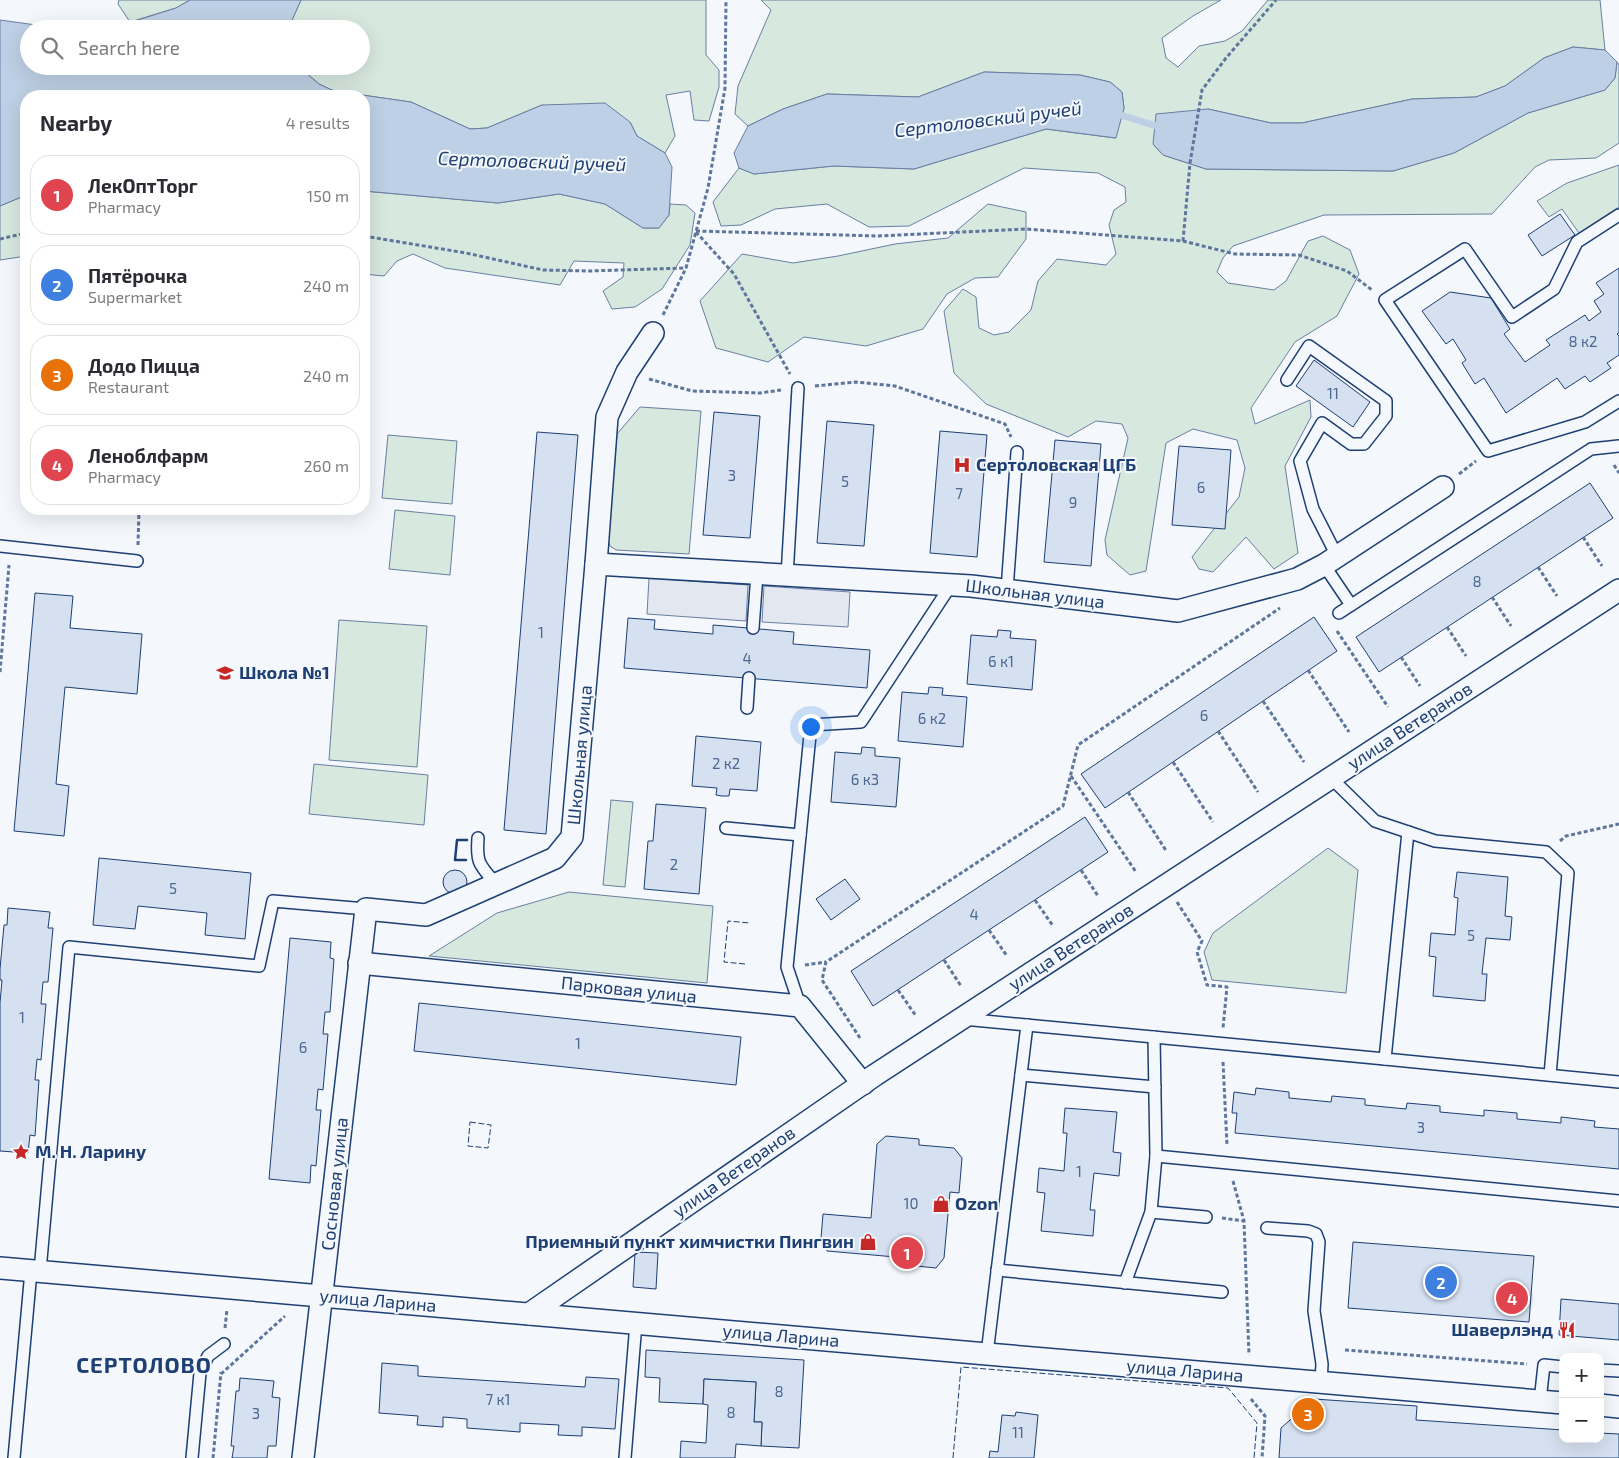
<!DOCTYPE html>
<html lang="en">
<head>
<meta charset="utf-8">
<style>
  body { margin:0; font-family:"Exo 2",sans-serif; background:#f7f7f7; color:#2b2b33 }
  .controls { position:absolute; right:15px; bottom:15px; display:grid; overflow:hidden; border-radius:10px; box-shadow:0 5px 20px #0002 }
  .controls button { width:45px; height:45px; display:grid; place-items:center; padding:0; border:0; border-bottom:1px solid #e1e1e2; background:#fff; color:#2b2b33; font:25px sans-serif }
  .you { position:absolute; left:810px; top:726px; width:18px; height:18px; margin:-12px; border:4px solid #fff; border-radius:50%; background:#1a73e8; box-shadow:0 0 0 8px #1a73e833 }
  .badge { display:grid; place-items:center; width:32px; height:32px; border-radius:50%; background:#c62828; color:#fff; font-size:16px; font-weight:700 }
  .pin { position:absolute; translate:-50% -50%; border:2px solid #fff; box-shadow:0 1px 5px #0006 }
  .list { margin:0; padding:0; list-style:none }
  h2 { display:flex; justify-content:space-between; align-items:center; height:65px; margin:0; padding:0 20px; font-size:21px }
  h2 small { font-size:16px; font-weight:400; color:#7c7c81 }
  .list li { display:grid; grid-template-columns:32px 1fr auto; gap:15px; align-items:center; box-sizing:border-box; height:80px; margin:0 10px 10px; padding:0 10px; border:1px solid #e1e1e2; border-radius:20px }
  .list b { display:block; font-size:19px; white-space:nowrap }
  .list p { margin:0; font-size:16px; white-space:nowrap; color:#7c7c81 }
  .list em { font-size:16px; font-style:normal; color:#7c7c81 }
  .icon { flex:none; width:28px; height:28px; fill:none; stroke:currentColor; stroke-width:2; stroke-linecap:round; stroke-linejoin:round }
  .map { position:relative; flex:none; width:1619px; height:1458px; overflow:hidden }
  .search { position:absolute; background:#fff; box-shadow:0 5px 20px #0002; left:20px; top:20px; width:350px; height:55px; display:flex; align-items:center; gap:12px; box-sizing:border-box; padding:0 18px; border-radius:28px; color:#7c7c81; font-size:19px }
  .panel { position:absolute; background:#fff; box-shadow:0 5px 20px #0002; left:20px; top:90px; width:350px; height:425px; border-radius:20px }
  .map>svg:first-child { display:block }
  .green { fill:#d7e8df; stroke:#687fa3 }
  .parking { fill:#e3e8f0; stroke:#687fa3 }
  .water { fill:#bed0e5; stroke:#687fa3 }
  .lines { fill:none; stroke-linecap:round; stroke-linejoin:round }
  .stream { stroke:#bed0e5; stroke-width:7 }
  .building { fill:#d5e0f0; stroke:#1d3f73 }
  .lane-casing { stroke:#1d3f73; stroke-width:14 }
  .street-casing { stroke:#1d3f73; stroke-width:24 }
  .path { stroke:#5e769c; stroke-width:3; stroke-dasharray:4 2.5; stroke-linecap:butt }
  .lane { stroke:#f4f7fb; stroke-width:11 }
  .street { stroke:#f4f7fb; stroke-width:21 }
  .fence { stroke:#1d3f73; stroke-width:1; stroke-dasharray:6 2.5; stroke-linecap:butt }
  .wall { stroke:#1d3f73; stroke-width:2.5 }
  .labels { text-anchor:middle; stroke-width:4; stroke-linejoin:round; paint-order:stroke }
  .number-label { font-size:15px; fill:#4b6792 }
  .poi-label { font-size:18px; font-weight:bold; fill:#1d3f73; stroke:#f4f7fb; text-anchor:start }
  .street-label { font-size:18px; fill:#1d3f73; stroke:#f4f7fb }
  .water-label { font-size:19px; font-style:italic; fill:#1d3f73; stroke:#f4f7fb }
  .district-label { font-size:22px; font-weight:bold; letter-spacing:1px; fill:#1d3f73; stroke:#f4f7fb }
</style>
</head>
<body>
<div class="map">
<svg width="1619" height="1458" viewBox="0 0 1619 1458">
  <rect width="100%" height="100%" fill="#f4f7fb"/>
  <g class="green">
    <path d="M119,0h71l-14,8 -46,14 -12,-18z"/>
    <path d="M301,0h405v55l13,15v17l-10,34 -15,-1 -4,-29 -24,4 9,41 -10,17 -28,-17 -7,-14 -88,-17 -55,23 -17,1 -59,-27 -77,-11 -15,-7 -21,-18h63v-37h-73z"/>
    <path d="M761,0h460l-28,16 -31,22 4,20 12,9 21,-21 26,-5 17,-10 26,-31h332l5,50 -32,-3 -29,11 -39,28 -29,11 -64,2 -110,24h-31l-63,-14 -55,35 10,11 43,14 187,2 61,-18 74,-40 77,-23 10,-12 2,-16 2,3v78l-23,15 -47,2 -14,7 -43,47 -168,1 -91,31 -10,12 -6,14 11,11 46,7 12,-9 22,-40 15,-5 27,14 9,24 -22,42 -42,26 -44,66 4,16 55,-24 1,17 -26,49 13,87 -24,16 -28,-32 -33,35 -14,-3 -7,-12 47,-60 6,-29 -8,-28 -44,-11 -27,14 -20,128 -16,4 -23,-20 -2,-15 23,-102 -6,-14 -26,-3 -28,16 -82,-33 -32,-31 -10,-62 19,-22 13,8 3,31 15,7 15,-3 22,-22 7,-29 19,-22 49,6 10,-11 -7,-29 5,-15 12,-8 -1,-15 -27,-14 -74,-5 -115,58 -40,1 -42,-23 -52,5 -34,16 -20,1 -8,-24 26,-34 15,6 80,-8 80,3 132,-40 69,9 9,-30 -2,-16 -12,-10 -30,-7 -96,-3 -66,25 -91,-3 -44,15 -35,17 -13,-12 3,-28 33,-76z"/>
    <path d="M1619,165v42l-40,26 -17,-24 -13,8 -12,-16 30,-18z"/>
    <path d="M364,191l134,12 61,-9 46,10 38,24h16l10,-13 1,-11 16,1 9,8 -5,32 -28,44 -27,18 -23,2 -9,-18 20,-14 1,-14 -50,-2 -14,24 -115,-17 -32,-14 -16,7 -13,15 -20,-2z"/>
    <path d="M26,195v61l-26,4v-54z"/>
    <path d="M988,204l38,8v27l-28,38 -23,1 -28,16 -24,35 -57,17 -62,-9 -36,25 -52,-14 -16,-47 42,-47 51,9 45,-7 57,-12 53,-6z"/>
    <path d="M640,407l61,4 -12,143 -73,-4 -6,-4 -2,-6 9,-106z"/>
    <path d="M388,435l69,6 -5,63 -70,-6z"/>
    <path d="M395,510l60,6 -5,59 -61,-6z"/>
    <path d="M339,620l88,6 -10,141 -88,-7z"/>
    <path d="M314,764l114,11 -4,50 -115,-11z"/>
    <path d="M611,800l22,2 -8,85 -22,-2z"/>
    <path d="M1328,848l30,22 -12,123 -134,-13 -8,-28 9,-19z"/>
    <path d="M569,892l144,14 -6,77 -278,-27 68,-43z"/>
  </g>
  <g class="parking">
    <path d="M649,578l99,7 -2,36 -99,-7z"/>
    <path d="M764,586l86,6 -2,35 -86,-5z"/>
  </g>
  <g class="water">
    <path d="M190,0h111l-13,29h-179l67,-21z"/>
    <path d="M0,20l65,9h-36v37h269l21,18 15,7 77,11 59,27 17,-1 55,-23 63,-2 25,19 7,14 28,17 7,14 -3,48 -10,13h-16l-38,-24 -46,-10 -61,9 -134,-12v-95h-338v99l-26,11z"/>
    <path d="M1573,47l32,3 12,12 -2,16 -10,12 -77,23 -74,40 -61,18 -187,-2 -43,-14 -10,-11 3,-30 52,-5 63,14h31l110,-24 64,-2 29,-11 39,-28z"/>
    <path d="M984,72l96,3 30,7 12,10 2,16 -8,30 -70,-9 -132,40 -80,-3 -80,8 -15,-6 -5,-15 14,-27 35,-17 44,-15 91,3z"/>
  </g>
  <g class="lines">
    <path class="stream" d="M1114,113l49,15"/>
  </g>
  <g class="building">
    <path d="M1560,214l15,21 -33,21 -14,-21z"/>
    <path d="M1619,268v65l-2,1 2,2v19l-12,8 4,5 -21,14 -5,-6 -20,13 -8,-11 -51,35 -22,-35 -9,6 -13,-21 4,-3 -13,-21 -7,5 -24,-33 28,-19 41,6 19,31 -6,5 21,28 25,-17 -4,-5 39,-25 4,6 12,-9 -7,-11 10,-7 -8,-11z"/>
    <path d="M1314,360l56,42 -17,25 -57,-41z"/>
    <path d="M714,412l46,4 -10,122 -47,-3z"/>
    <path d="M827,421l47,4 -10,121 -47,-3z"/>
    <path d="M940,431l47,4 -10,122 -47,-4z"/>
    <path d="M537,432l41,3 -32,399 -42,-4z"/>
    <path d="M1055,440l46,4 -10,122 -47,-4z"/>
    <path d="M1179,446l52,4 -6,79 -53,-4z"/>
    <path d="M1590,483l23,35 -234,154 -23,-35z"/>
    <path d="M35,593l38,3 -3,32 72,6 -5,60 -72,-7 -9,97 13,2 -5,50 -50,-5z"/>
    <path d="M1314,617l23,34 -232,157 -24,-34z"/>
    <path d="M628,618l27,2 -1,9 59,5v-9l81,7 -1,12 77,6 -3,38 -243,-20z"/>
    <path d="M998,630l13,1 -1,7 26,2 -4,50 -65,-6 4,-49 26,2z"/>
    <path d="M929,687l14,1 -1,7 25,2 -4,50 -65,-6 4,-49 26,2z"/>
    <path d="M696,736l65,6 -4,49 -27,-2 -1,7h-7l-6,-1 1,-7 -25,-2z"/>
    <path d="M862,747l13,1v8l25,2 -4,49 -65,-5 4,-50 26,2z"/>
    <path d="M656,804l50,4 -7,86 -55,-5 4,-48h5z"/>
    <path d="M1085,817l23,35 -235,154 -22,-35z"/>
    <path d="M99,858l152,15 -6,66 -40,-4 2,-22 -69,-7 -3,23 -42,-4z"/>
    <circle cx="455" cy="882" r="12"/>
    <path d="M1457,872l51,5 -3,39 7,1 -2,23 -24,-2 -4,36h5l-2,27 -52,-5 3,-39 -7,-1 2,-23 24,2 3,-37 -4,-1z"/>
    <path d="M845,879l15,20 -29,21 -15,-21z"/>
    <path d="M8,908l42,4 -2,16h5l-5,54h-5l-2,22h5l-5,56 -4,-1 -2,21h4l-4,56 -5,-1 -2,18 -28,-2v-148l2,-23h-2v-11l4,-44h3z"/>
    <path d="M290,938l41,4 -1,16 4,1 -4,53h-5l-2,22h5l-5,56 -5,-1 -2,21h5l-5,56 -5,-1 -1,18 -41,-4z"/>
    <path d="M419,1003l322,34 -5,48 -322,-34z"/>
    <path d="M1256,1088l33,4v6l42,4 1,-6 33,3v6l41,4 1,-6 33,3v6l44,4v-6l33,3v6l44,4v-6l34,4 -1,6 25,2v40l-384,-36 2,-20h-5l2,-21 21,3z"/>
    <path d="M1065,1108l52,4 -4,40 8,1 -2,23 -25,-3 -4,37h5l-2,26 -52,-5 4,-38 -8,-1 2,-24 25,3 3,-38h-4z"/>
    <path d="M886,1136l33,3v6l35,3 8,10 -3,35 -9,-1 -6,66 -8,10 -29,-3v-7l-80,-7 -6,-13 2,-24 48,4 6,-74z"/>
    <path d="M1353,1242l181,14 -5,66 -181,-14z"/>
    <path d="M635,1252l23,1 -2,36 -23,-2z"/>
    <path d="M1561,1299l58,5v36l-60,-5z"/>
    <path d="M646,1350l158,10 -5,88 -38,-2 1,-24h-8l2,-40 -52,-3 -1,25 -44,-2 1,-24 -15,-1z"/>
    <path d="M382,1363l36,3v10l167,11 1,-10 33,2 -4,50 -33,-2v9l-24,-1 1,-10 -39,-2v9l-53,-4v-9l-24,-2v10l-26,-2 1,-9 -39,-3z"/>
    <path d="M240,1378l34,3 -2,16 8,1 -4,48h-8l-1,12h-35l2,-12h-3l5,-55h3z"/>
    <path d="M704,1379l52,3 -2,40h8l-1,24 -25,-2 -1,14h-55l1,-17 25,2 2,-38 -5,-1z"/>
    <path d="M1314,1399l103,7 -1,14 147,10v9h37v-6l19,1v24h-340l2,-30z"/>
    <path d="M1016,1412l22,3 -4,43h-45l1,-7 8,1 4,-37 13,1z"/>
  </g>
  <g class="lines">
    <g class="lane-casing">
      <g id="lane">
        <path d="M1619,215l-42,27 -23,47 -42,28 -47,-68 -80,51 103,151 97,-29 34,-21"/>
        <path d="M1287,380l22,-34 77,55v15l-22,28h-13l-29,-21 -22,38 13,48 24,47"/>
        <path d="M0,546l137,15"/>
        <path d="M1324,565l27,40"/>
        <path d="M787,576l11,-188"/>
        <path d="M1007,590l10,-138"/>
        <path d="M1339,613l252,-164 28,-3"/>
        <path d="M753,628l4,-54"/>
        <path d="M747,708l2,-30"/>
        <path d="M1331,778l44,43 60,20 111,11 22,21 -18,202"/>
        <path d="M726,828l74,7"/>
        <path d="M1408,832l-23,227 234,23"/>
        <path d="M478,838c-2,26 2,27 18,46"/>
        <path d="M800,1006l-13,-39 24,-242 50,-3 90,-137"/>
        <path d="M963,1019l422,40"/>
        <path d="M1021,1075l134,12"/>
        <path d="M1156,1156l463,45"/>
        <path d="M1151,1212l55,5"/>
        <path d="M1267,1228l41,3 8,3 3,8 -5,69 8,53 -1,18"/>
        <path d="M997,1270l225,22"/>
        <path d="M40,1271l29,-324 190,19 14,-65 93,8"/>
        <path d="M1125,1283l26,-71 5,-56 -2,-119"/>
        <path d="M987,1354l40,-329"/>
        <path d="M1600,1370l19,1"/>
        <path d="M1540,1401l4,-36 19,2"/>
        <path d="M14,1458l17,-187"/>
        <path d="M192,1458l8,-85 8,-17 16,-12"/>
        <path d="M625,1458l11,-135"/>
      </g>
    </g>
    <g class="street-casing">
      <g id="street">
        <path d="M596,564l11,-147 20,-45 26,-39"/>
        <path d="M359,963l441,43 63,78"/>
        <path d="M0,1268l987,86 576,49"/>
        <path d="M529,1314l346,-239 744,-485"/>
        <path d="M1600,1405l19,2"/>
        <path d="M303,1458l63,-549 60,6 129,-57 17,-21 24,-273 375,22 207,25 119,-32 27,-14 119,-78"/>
      </g>
    </g>
    <g class="path">
      <path d="M696,231l182,5 148,-7 157,12 52,13 64,1 48,16 25,19"/>
      <path d="M696,232l38,42 56,100"/>
      <path d="M364,236l102,17 77,17 46,1 97,-3"/>
      <path d="M0,239l26,-6"/>
      <path d="M1183,241l7,-78 12,-73 24,-32 50,-58"/>
      <path d="M663,315l23,-47 22,-80 17,-100 1,-88"/>
      <path d="M649,379l43,12 68,2 21,-3"/>
      <path d="M815,386l41,-4 39,4 110,38 6,13"/>
      <path d="M1614,465l5,8"/>
      <path d="M1459,474l17,-13"/>
      <path d="M1583,537l19,29"/>
      <path d="M138,545l1,-36"/>
      <path d="M1538,567l19,29"/>
      <path d="M1492,597l19,29"/>
      <path d="M1447,627l19,29"/>
      <path d="M1337,631l51,76"/>
      <path d="M1401,657l19,29"/>
      <path d="M1308,670l41,62"/>
      <path d="M0,672l9,-107"/>
      <path d="M1263,701l41,61"/>
      <path d="M1218,731l40,61"/>
      <path d="M1173,762l40,60"/>
      <path d="M1071,776l65,96"/>
      <path d="M1128,792l39,60"/>
      <path d="M1560,841l6,-5 53,-12"/>
      <path d="M1081,870l17,26"/>
      <path d="M1035,900l18,26"/>
      <path d="M1177,902l25,39 -5,11 10,33 20,2 -4,41"/>
      <path d="M989,930l18,26"/>
      <path d="M944,960l17,26"/>
      <path d="M805,965l21,-3"/>
      <path d="M898,990l18,26"/>
      <path d="M860,1038l-38,-58 4,-18 237,-156 15,-61 202,-137"/>
      <path d="M1223,1062l4,83"/>
      <path d="M1233,1181l11,40 5,134"/>
      <path d="M1222,1218l22,3"/>
      <path d="M225,1328l2,-19"/>
      <path d="M1345,1350l182,14"/>
      <path d="M221,1374l64,-58"/>
      <path d="M1251,1399l14,17 -3,42"/>
      <path d="M213,1458l8,-86"/>
    </g>
    <use href="#lane" class="lane"/>
    <use href="#street" class="street"/>
    <g class="fence">
      <path d="M745,964l-21,-2 4,-41 22,2"/>
      <path d="M470,1122l21,3 -3,23 -20,-2z"/>
      <path d="M953,1458l8,-91 267,21 29,35 -3,35"/>
    </g>
    <path class="wall" d="M466,860h-11l2,-20h10"/>
  </g>
  <defs>
    <g id="hospital-bare" transform="scale(1.35)"><path d="M-5-5h3v3.5h4V-5h3V5h-3V1.5h-4V5h-3Z" fill="#c62828" stroke="#f4f7fb" stroke-width="2.5" paint-order="stroke"/></g>
    <g id="school-bare" transform="scale(1.35)"><path d="M0-5L7-2L0 1L-7-2ZM-4 1L0 2.5L4 1V4Q0 6-4 4Z" fill="#c62828" stroke="#f4f7fb" stroke-width="2.5" paint-order="stroke"/></g>
    <g id="sight-bare" transform="scale(1.35)"><path d="M0-6L1.8-2.2L6-1.7L2.9 1.2L3.7 5.4L0 3.3L-3.7 5.4L-2.9 1.2L-6-1.7L-1.8-2.2Z" fill="#c62828" stroke="#f4f7fb" stroke-width="2.5" paint-order="stroke"/></g>
    <g id="shop-bare" transform="scale(1.35)"><path d="M-5-2.5h2.3a2.7 3.5 0 0 1 5.4 0H5L5.5 6h-11ZM-1.5-2.5h3a1.5 2.3 0 0 0-3 0Z" fill="#c62828" stroke="#f4f7fb" stroke-width="2.5" paint-order="stroke"/></g>
    <g id="restaurant-bare" transform="scale(1.35)"><path d="M-5-6h1v4h1v-4h1v4h1v-4h1v5L-1.5 .5V6h-2V.5L-5-1ZM5-6V6H3V1.5H1.5Q1.5-4 5-6Z" fill="#c62828" stroke="#f4f7fb" stroke-width="2.5" paint-order="stroke"/></g>
  </defs>
  <g fill-rule="evenodd">
    <use href="#hospital-bare" x="962" y="465"/>
    <use href="#school-bare" x="225" y="673"/>
    <use href="#sight-bare" x="21" y="1152"/>
    <use href="#shop-bare" x="941" y="1204"/>
    <use href="#shop-bare" x="868" y="1242"/>
    <use href="#restaurant-bare" x="1567" y="1330"/>
  </g>
  <g class="labels">
    <g class="number-label">
      <text x="1583" y="347">8 к2</text>
      <text x="1333" y="399">11</text>
      <text x="732" y="481">3</text>
      <text x="845" y="487">5</text>
      <text x="1201" y="493">6</text>
      <text x="959" y="499">7</text>
      <text x="1073" y="508">9</text>
      <text x="1477" y="587">8</text>
      <text x="541" y="638">1</text>
      <text x="747" y="664">4</text>
      <text x="1001" y="667">6 к1</text>
      <text x="1204" y="721">6</text>
      <text x="932" y="724">6 к2</text>
      <text x="726" y="769">2 к2</text>
      <text x="865" y="785">6 к3</text>
      <text x="674" y="870">2</text>
      <text x="173" y="894">5</text>
      <text x="974" y="920">4</text>
      <text x="1471" y="941">5</text>
      <text x="22" y="1023">1</text>
      <text x="578" y="1049">1</text>
      <text x="303" y="1053">6</text>
      <text x="1421" y="1133">3</text>
      <text x="1079" y="1177">1</text>
      <text x="911" y="1209">10</text>
      <text x="779" y="1397">8</text>
      <text x="498" y="1405">7 к1</text>
      <text x="731" y="1418">8</text>
      <text x="256" y="1419">3</text>
      <text x="1018" y="1438">11</text>
    </g>
    <g class="poi-label">
      <text x="976" y="471">Сертоловская ЦГБ</text>
      <text x="239" y="679">Школа №1</text>
      <text x="35" y="1158">М. Н. Ларину</text>
      <text x="955" y="1210">Ozon</text>
      <text x="854" y="1248" text-anchor="end">Приемный пункт химчистки Пингвин</text>
      <text x="1553" y="1336" text-anchor="end">Шаверлэнд</text>
    </g>
    <g class="street-label">
      <text transform="translate(1035 594) rotate(7)" y="6">Школьная улица</text>
      <text transform="translate(1410 726) rotate(-33)" y="6">улица Ветеранов</text>
      <text transform="translate(580 755) rotate(-85)" y="6">Школьная улица</text>
      <text transform="translate(1071 947) rotate(-33)" y="6">улица Ветеранов</text>
      <text transform="translate(629 990) rotate(6)" y="6">Парковая улица</text>
      <text transform="translate(734 1172) rotate(-35)" y="6">улица Ветеранов</text>
      <text transform="translate(335 1184) rotate(-84)" y="6">Сосновая улица</text>
      <text transform="translate(378 1301) rotate(5)" y="6">улица Ларина</text>
      <text transform="translate(781 1336) rotate(5)" y="6">улица Ларина</text>
      <text transform="translate(1185 1371) rotate(5)" y="6">улица Ларина</text>
    </g>
    <g class="water-label">
      <text transform="translate(988 119) rotate(-7)" y="7">Сертоловский ручей</text>
      <text transform="translate(532 161) rotate(2)" y="7">Сертоловский ручей</text>
    </g>
    <g class="district-label">
      <text x="144" y="1373">СЕРТОЛОВО</text>
    </g>
  </g>
</svg>
<div class="controls">
<button>+</button>
<button>−</button>
</div>
<div class="you"></div>
<div class="pin badge" style="left:907px;top:1253px;background:#e0444e">1</div>
<div class="pin badge" style="left:1441px;top:1282px;background:#3f7fe0">2</div>
<div class="pin badge" style="left:1308px;top:1414px;background:#e8710a">3</div>
<div class="pin badge" style="left:1512px;top:1298px;background:#e0444e">4</div>
<div class="search"><svg class="icon" aria-label="search" viewBox="0 0 24 24"><circle cx="10" cy="10" r="6"/><path d="M15 15l6 6"/></svg>Search here</div>
<section class="panel">
<h2>Nearby<small>4 results</small></h2>
<ul class="list">
<li><span class="badge" style="background:#e0444e">1</span><div><b>ЛекОптТорг</b><p>Pharmacy</p></div><em>150 m</em></li>
<li><span class="badge" style="background:#3f7fe0">2</span><div><b>Пятёрочка</b><p>Supermarket</p></div><em>240 m</em></li>
<li><span class="badge" style="background:#e8710a">3</span><div><b>Додо Пицца</b><p>Restaurant</p></div><em>240 m</em></li>
<li><span class="badge" style="background:#e0444e">4</span><div><b>Леноблфарм</b><p>Pharmacy</p></div><em>260 m</em></li>
</ul>
</section>
</div>
</body>
</html>
